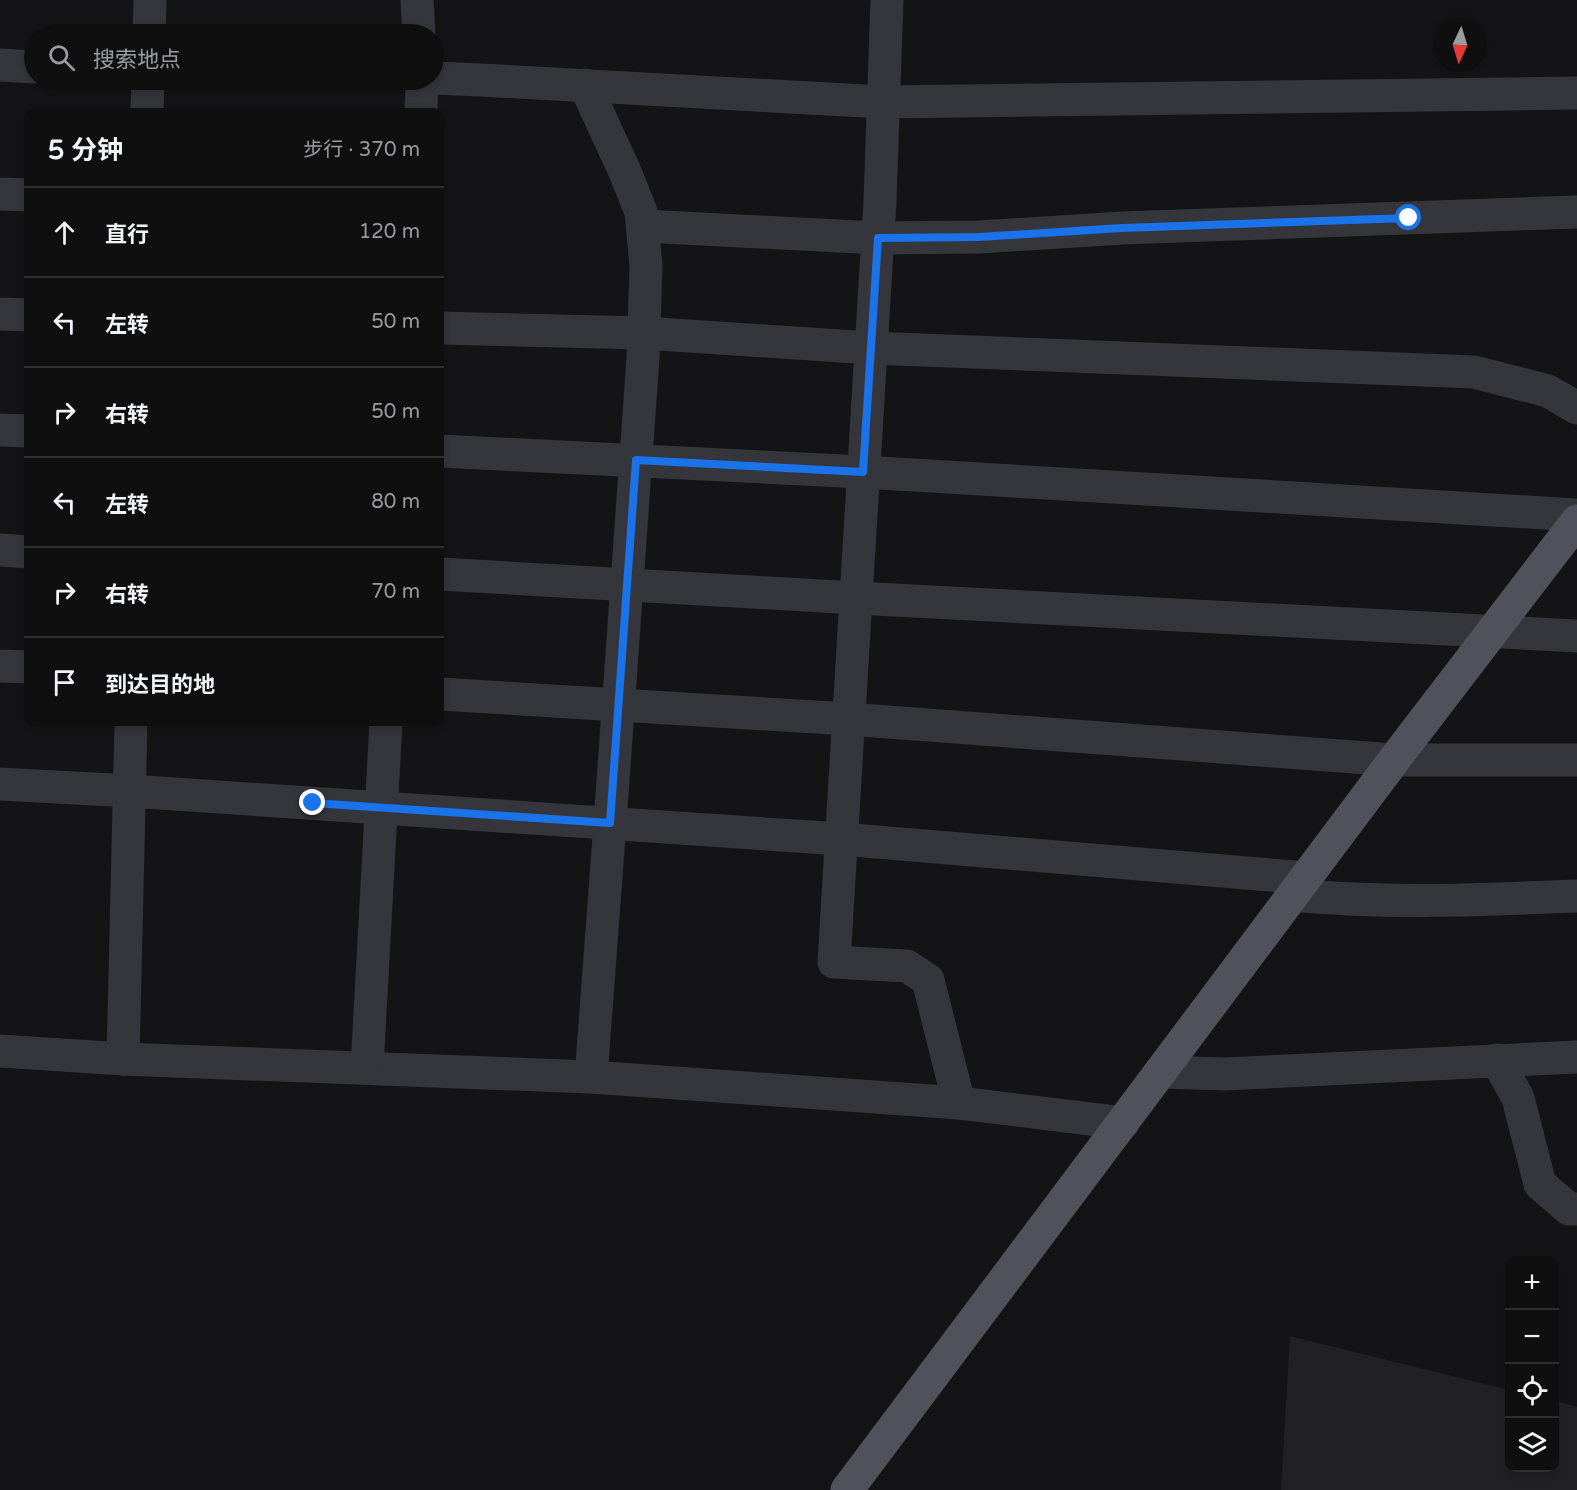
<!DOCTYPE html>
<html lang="zh">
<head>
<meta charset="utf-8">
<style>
  body { margin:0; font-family:"Varela Round","Noto Sans SC",sans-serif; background:#181819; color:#f1f3f6 }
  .controls { position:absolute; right:18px; bottom:18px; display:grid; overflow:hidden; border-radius:12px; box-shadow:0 3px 9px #0003 }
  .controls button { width:54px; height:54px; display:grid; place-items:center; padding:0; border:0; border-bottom:2px solid #2f2f30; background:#0f0f10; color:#f1f3f6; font:30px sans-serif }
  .compass { position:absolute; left:1433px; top:18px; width:54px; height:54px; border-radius:50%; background:#0f0f10; box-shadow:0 3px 9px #0003; rotate:184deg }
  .stop { position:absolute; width:18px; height:18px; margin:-14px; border:4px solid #1a73e8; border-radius:50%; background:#fff }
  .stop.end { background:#1a73e8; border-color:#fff; box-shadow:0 2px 6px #0008 }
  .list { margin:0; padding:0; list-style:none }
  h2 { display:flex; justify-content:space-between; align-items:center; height:78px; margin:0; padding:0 24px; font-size:26px }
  h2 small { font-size:20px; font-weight:400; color:#9b9c9f }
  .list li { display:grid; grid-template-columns:39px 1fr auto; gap:18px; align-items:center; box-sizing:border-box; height:90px; padding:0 24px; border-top:2px solid #2f2f30 }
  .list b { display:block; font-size:22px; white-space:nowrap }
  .list em { font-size:20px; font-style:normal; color:#9b9c9f }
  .icon { flex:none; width:33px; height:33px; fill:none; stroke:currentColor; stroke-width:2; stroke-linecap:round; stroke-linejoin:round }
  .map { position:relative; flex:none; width:1577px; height:1490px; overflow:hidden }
  .search { position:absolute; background:#0f0f10; box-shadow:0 3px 9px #0003; left:24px; top:24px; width:420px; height:66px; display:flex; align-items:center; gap:15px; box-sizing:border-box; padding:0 21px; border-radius:33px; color:#9b9c9f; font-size:22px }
  .panel { position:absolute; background:#0f0f10; box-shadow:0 3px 9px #0003; left:24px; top:108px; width:420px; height:618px; border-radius:12px }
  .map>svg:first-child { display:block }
  .built { fill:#212023 }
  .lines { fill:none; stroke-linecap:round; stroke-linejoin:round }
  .minor { stroke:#35353c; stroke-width:33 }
  .major { stroke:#51515b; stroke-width:33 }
  .route { stroke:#1a73e8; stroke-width:8 }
</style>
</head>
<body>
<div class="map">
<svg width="1577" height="1490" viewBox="0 0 1577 1490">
  <rect width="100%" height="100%" fill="#141416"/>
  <path class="built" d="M1290,1336l219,54 1,78h44l1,-67 22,6v83h-296z"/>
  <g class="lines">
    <g class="minor">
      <path d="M417,0l2,34"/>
      <path d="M887,0l-7,201 -46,761 73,4 21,14 31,123"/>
      <path d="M149,34l1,-34"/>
      <path d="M0,65l34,2"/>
      <path d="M434,78l46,2 403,22 694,-9"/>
      <path d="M585,85l40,87 16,40 5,54 -3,92 -33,465 -19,254"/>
      <path d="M147,112l1,-32"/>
      <path d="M421,112l1,-32"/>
      <path d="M0,194l28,1"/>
      <path d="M643,226l235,12 101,-1 143,-9 455,-16"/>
      <path d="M0,314l28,1"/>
      <path d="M440,328l203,5 228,15 603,24 74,19 29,17"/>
      <path d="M0,430l28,1"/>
      <path d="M440,451l423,21 714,43"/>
      <path d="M0,550l28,2"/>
      <path d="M440,574l416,24 721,38"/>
      <path d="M0,666l28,1"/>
      <path d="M440,694l408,25 546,41h183"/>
      <path d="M0,784l130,7 711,48 465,39"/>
      <path d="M1293,895c94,9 189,5 284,1"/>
      <path d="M0,1051l123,8 468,18 368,26 164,20"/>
      <path d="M123,1059l8,-337"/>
      <path d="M1497,1060l21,38 22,86 29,25h8"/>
      <path d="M367,1068l19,-346"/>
      <path d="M1160,1072l65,2 352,-17"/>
    </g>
    <path class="major" d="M847,1490l547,-730 183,-239"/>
  </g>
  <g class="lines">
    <path class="route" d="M313,803l297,20 26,-363 227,12 15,-234 101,-1 143,-9 287,-10"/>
  </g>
</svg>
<div class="controls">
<button>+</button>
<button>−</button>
<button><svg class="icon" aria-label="locate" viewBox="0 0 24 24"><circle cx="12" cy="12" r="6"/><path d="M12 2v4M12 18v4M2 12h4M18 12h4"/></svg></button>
<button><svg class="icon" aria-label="layers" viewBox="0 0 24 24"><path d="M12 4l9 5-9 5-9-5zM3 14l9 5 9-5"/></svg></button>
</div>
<svg class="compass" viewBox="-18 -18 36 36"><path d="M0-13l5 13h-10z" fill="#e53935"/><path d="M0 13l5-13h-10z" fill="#9b9c9f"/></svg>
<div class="stop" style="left:1409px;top:218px"></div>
<div class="stop end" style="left:313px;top:803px"></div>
<div class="search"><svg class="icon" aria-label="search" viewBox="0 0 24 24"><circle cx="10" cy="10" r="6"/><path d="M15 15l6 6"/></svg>搜索地点</div>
<section class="panel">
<h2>5 分钟<small>步行 · 370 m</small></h2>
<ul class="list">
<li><svg class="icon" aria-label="ahead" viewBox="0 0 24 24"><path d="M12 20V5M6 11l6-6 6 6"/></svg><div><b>直行</b></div><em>120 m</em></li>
<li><svg class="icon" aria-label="left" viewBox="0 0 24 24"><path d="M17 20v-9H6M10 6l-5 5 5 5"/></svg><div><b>左转</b></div><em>50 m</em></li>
<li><svg class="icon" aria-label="right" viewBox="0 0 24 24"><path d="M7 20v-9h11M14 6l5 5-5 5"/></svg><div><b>右转</b></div><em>50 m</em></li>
<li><svg class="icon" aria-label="left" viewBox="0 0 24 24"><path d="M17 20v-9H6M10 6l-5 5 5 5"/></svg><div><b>左转</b></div><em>80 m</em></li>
<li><svg class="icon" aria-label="right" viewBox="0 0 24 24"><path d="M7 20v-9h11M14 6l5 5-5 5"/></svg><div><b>右转</b></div><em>70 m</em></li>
<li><svg class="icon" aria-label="arrive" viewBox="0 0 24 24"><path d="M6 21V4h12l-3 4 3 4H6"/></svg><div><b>到达目的地</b></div></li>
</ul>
</section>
</div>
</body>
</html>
